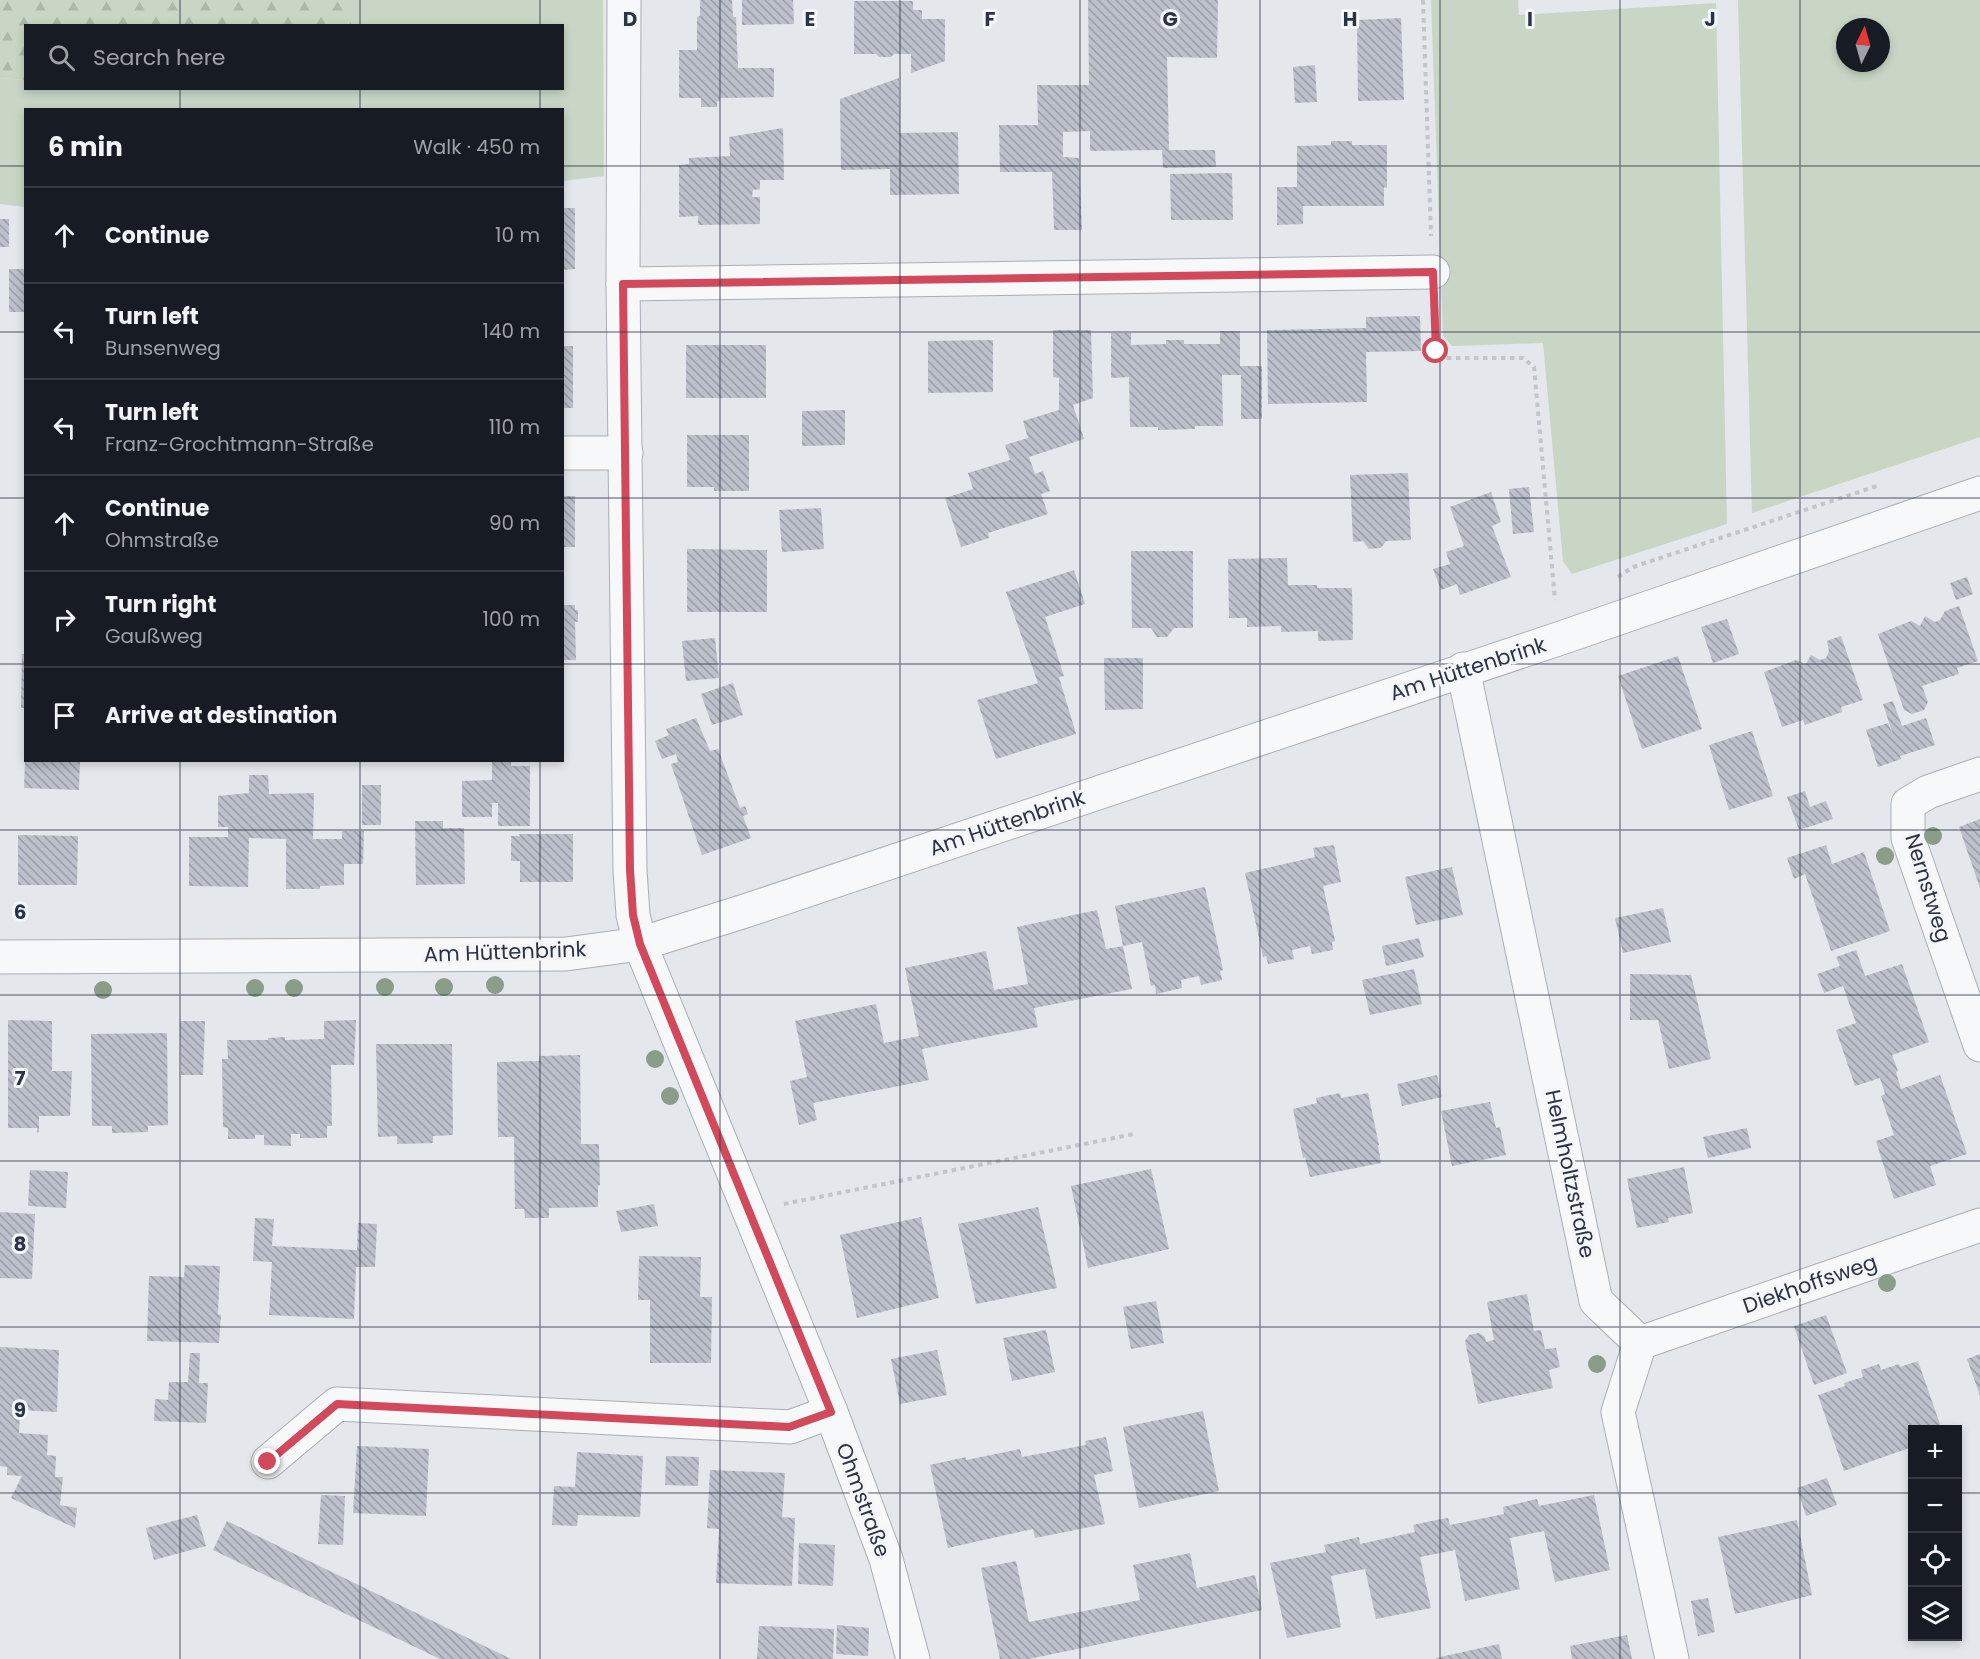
<!DOCTYPE html>
<html lang="en">
<head>
<meta charset="utf-8">
<style>
  body { margin:0; font-family:Poppins,sans-serif; background:#20242c; color:#f1f3f6 }
  .controls { position:absolute; right:18px; bottom:18px; display:grid; overflow:hidden; border-radius:0px; box-shadow:0 3px 9px #0003 }
  .controls button { width:54px; height:54px; display:grid; place-items:center; padding:0; border:0; border-bottom:2px solid #363941; background:#171b24; color:#f1f3f6; font:30px sans-serif }
  .compass { position:absolute; left:1836px; top:18px; width:54px; height:54px; border-radius:50%; background:#171b24; box-shadow:0 3px 9px #0003; rotate:5deg }
  .stop { position:absolute; width:18px; height:18px; margin:-14px; border:4px solid #d1495b; border-radius:50%; background:#fff }
  .stop.end { background:#d1495b; border-color:#fff; box-shadow:0 2px 6px #0008 }
  .list { margin:0; padding:0; list-style:none }
  h2 { display:flex; justify-content:space-between; align-items:center; height:78px; margin:0; padding:0 24px; font-size:26px }
  h2 small { font-size:20px; font-weight:400; color:#9ea1a6 }
  .list li { display:grid; grid-template-columns:39px 1fr auto; gap:18px; align-items:center; box-sizing:border-box; height:96px; padding:0 24px; border-top:2px solid #363941 }
  .list b { display:block; font-size:22px; white-space:nowrap }
  .list p { margin:0; font-size:20px; white-space:nowrap; color:#9ea1a6 }
  .list em { font-size:20px; font-style:normal; color:#9ea1a6 }
  .icon { flex:none; width:33px; height:33px; fill:none; stroke:currentColor; stroke-width:2; stroke-linecap:round; stroke-linejoin:round }
  .map { position:relative; flex:none; width:1980px; height:1659px; overflow:hidden }
  .search { position:absolute; background:#171b24; box-shadow:0 3px 9px #0003; left:24px; top:24px; width:540px; height:66px; display:flex; align-items:center; gap:15px; box-sizing:border-box; padding:0 21px; border-radius:0px; color:#9ea1a6; font-size:22px }
  .panel { position:absolute; background:#171b24; box-shadow:0 3px 9px #0003; left:24px; top:108px; width:540px; height:654px; border-radius:0px }
  .map>svg:first-child { display:block }
  .green { fill:#c9d6c5; fill-rule:evenodd }
  .forest { fill:url(#forest-firs) }
  .building { fill:url(#building-back-hatch) }
  .lines { fill:none; stroke-linecap:round; stroke-linejoin:round }
  .minor-casing { stroke:#a9aeb7; stroke-width:35 }
  .tertiary-casing { stroke:#a9aeb7; stroke-width:35 }
  .path { stroke:#c2c5cb; stroke-width:4; stroke-dasharray:4.5 4.5; stroke-linecap:butt }
  .minor { stroke:#f7f8fa; stroke-width:33 }
  .tertiary { stroke:#f7f8fa; stroke-width:33 }
  .tree { fill:#899d89 }
  .route { stroke:#d1495b; stroke-width:8 }
  .grid { fill:none; stroke:#2b3445; stroke-width:1.5; stroke-opacity:0.55 }
  .labels { text-anchor:middle; stroke-width:6; stroke-linejoin:round; paint-order:stroke }
  .street-label { font-size:21px; fill:#2b3445; stroke:#f4f6f9 }
  .grid-label { font-size:20px; text-anchor:middle; font-weight:bold; fill:#2b3445; stroke:#f4f6f9; stroke-width:6; stroke-linejoin:round; paint-order:stroke }
</style>
</head>
<body>
<div class="map">
<svg width="1980" height="1659" viewBox="0 0 1980 1659">
  <defs>
    <pattern id="forest-firs" width="22" height="20" patternUnits="userSpaceOnUse" patternTransform="scale(1.5)"><rect width="22" height="20" fill="#c9d6c5"/><path d="M5 1l3.5 6h-7zM16 11l3.5 6h-7z" fill="#adb8ab"/></pattern>
    <pattern id="building-back-hatch" width="6" height="6" patternUnits="userSpaceOnUse" patternTransform="scale(1.5)"><rect width="6" height="6" fill="#bbc0ca"/><path d="M-1 5l2 2M0 0l6 6M5-1l2 2" fill="none" stroke="#989da6"/></pattern>
  </defs>
  <rect width="100%" height="100%" fill="#e4e7ec"/>
  <g class="green">
    <path d="M351,0h252l1,176 -41,5 -1,-71h-536l-1,97 -25,-3v-126l25,2 1,8h536v-62l-211,-1z"/>
    <path d="M1431,0h87l1,15 197,-12 11,521 -155,50 -9,-13 -20,-218 -91,3 -9,-10z"/>
    <path d="M1738,0h242v437l-228,76zM1845,27h36v36h-36z"/>
  </g>
  <path class="forest" d="M0,0h351v25l-325,1 -1,54 -25,-2z"/>
  <g class="building">
    <path d="M700,0h32l1,17h3l2,51h36v29l-54,1v3h-3v6h-16v-9h-22v-48h18v-33l3,-1z"/>
    <path d="M742,0h51l1,24 -52,1z"/>
    <path d="M1088,0h130l-1,58 -50,-1 2,93h46l1,17 -53,1 -1,-18 -72,1v-20l-27,1v25l16,1 3,72h-28l-2,-58h-52l-1,-47h39l-1,-40h52z"/>
    <path d="M854,1h59v9h9v9h23v42l-34,12v-19h-17l-3,3h-12l-3,-3h-22z"/>
    <path d="M1401,18l3,82 -46,1 -1,-81z"/>
    <path d="M1315,65l2,37 -22,1 -2,-36z"/>
    <path d="M899,78l1,55 58,-1 1,62 -69,1v-26l-49,1 -1,-71z"/>
    <path d="M783,128l1,52h-24v9l-7,1 -1,7h8v27l-62,1v-9l-19,1v-52l10,-1v-6l41,-2 -1,-19z"/>
    <path d="M1331,141h21v4h35v43l-3,-1v19h-81v18l-26,1v-38h20v-41l34,-1z"/>
    <path d="M1232,173l1,47h-62l-1,-46z"/>
    <path d="M562,208h13v61l-13,1z"/>
    <rect x="0" y="219" width="9" height="28"/>
    <rect x="9" y="269" width="17" height="43"/>
    <path d="M1420,316l1,35 -55,1 1,50 -99,2 -1,-74 99,-2v-11z"/>
    <path d="M1053,330h38l2,68 -20,7 11,34 -55,18 6,17 8,-3 7,20 -9,3 7,20 -60,19 1,5 -28,9 -16,-49 28,-9 -5,-16 42,-13 -5,-15 23,-7 -5,-17 36,-11v-32l-6,-1z"/>
    <path d="M1220,331h20v35h22v53h-21v-44h-19l1,51h-28v3l-37,1v-3h-28l-1,-50 -18,1v-45h20v12l35,-1v-4h18v4h36z"/>
    <path d="M993,340v52l-65,1v-52z"/>
    <rect x="686" y="345" width="80" height="53"/>
    <rect x="562" y="346" width="11" height="62"/>
    <path d="M845,410v35l-43,1v-35z"/>
    <path d="M687,435h62v56h-35v-4h-27z"/>
    <path d="M1408,473l3,67 -25,1 -5,7 -12,1 -6,-8 -10,1 -3,-67z"/>
    <path d="M1529,487l5,45 -21,2 -4,-45z"/>
    <path d="M1491,492l10,30 -9,4 19,51 -51,18 -3,-11 -16,6 -8,-21 17,-5 -4,-12 18,-6 -14,-39z"/>
    <rect x="562" y="496" width="13" height="51"/>
    <path d="M821,508l3,41 -42,3 -3,-42z"/>
    <path d="M687,549l80,1v62h-80z"/>
    <path d="M1131,551h62v77h-19l-7,9h-10l-6,-9h-19z"/>
    <path d="M1287,558l1,27h29v3h35l1,52 -35,1v-10l-37,1v-6l-34,1v-9h-18l-1,-59z"/>
    <path d="M1074,570l11,34 -40,13 19,59 -5,1 17,57 -80,25 -19,-59 61,-17 -32,-91z"/>
    <path d="M1967,577l6,17 -17,6 -6,-17z"/>
    <path d="M562,605h13v5h3v12h-3l1,38h-14z"/>
    <path d="M1959,606l19,55 -21,7 2,6 -37,12 6,16 -4,8 -12,4 -8,-4 -26,-76 33,-13 9,5 5,-10 10,6 5,-2 5,-9z"/>
    <path d="M1727,619l12,35 -26,9 -12,-36z"/>
    <path d="M1841,636l22,64 -22,7 1,5 -37,13 -2,-5 -21,7 -18,-55 32,-12 10,4 5,-9 9,5 6,-2 3,-7 -2,-10z"/>
    <path d="M715,638l4,40 -33,3 -4,-40z"/>
    <path d="M22,654h4v54h-5z"/>
    <path d="M1678,656l24,73 -60,20 -24,-73z"/>
    <path d="M1104,658h39v51l-38,1z"/>
    <path d="M733,683l10,32 -31,10 -11,-31z"/>
    <path d="M1893,701l9,25 24,-8 9,27 -35,11 1,3 -23,8 -12,-37 22,-7 5,12 -10,-31z"/>
    <path d="M696,718l14,33 8,-2 22,59 5,-2 3,8 -5,2 8,22 -49,17 -31,-91 7,-2 -2,-8 -14,5 -7,-18 14,-6 -3,-6z"/>
    <path d="M1752,731l21,65 -44,14 -20,-65z"/>
    <path d="M25,760h55l-1,30 -55,-2z"/>
    <path d="M492,760h19v6h19v60h-32v-23h-6v14h-30v-36l30,-1z"/>
    <path d="M249,775h19l1,19 45,-1 -1,46h29v-8h22l-1,33h-19v21l-24,1v3h-34v-50l-37,-1 -1,49 -59,-1v-49h39v-10h-10v-31l31,-3z"/>
    <rect x="362" y="785" width="19" height="40"/>
    <path d="M1805,791l5,16 16,-6 7,18 -34,11 -12,-33z"/>
    <path d="M1980,819v69l-21,-61z"/>
    <path d="M415,821h28v7h21l1,56 -49,1z"/>
    <path d="M519,834h54v48h-53v-21h-9v-25h9z"/>
    <path d="M18,835l60,1 -1,49h-59z"/>
    <path d="M1334,845l7,37 -18,4 12,55 -3,1 1,8 -21,4 -2,-8 -18,4 2,9 -26,5 -2,-8 -3,1 -18,-84 70,-16 -2,-9z"/>
    <path d="M1826,845l6,19 32,-12 26,79 -59,20 -26,-77 -11,5 -7,-21z"/>
    <path d="M1452,867l11,48 -47,10 -11,-48z"/>
    <path d="M1205,887l18,83 -3,1 2,9 -21,5 -2,-9 -18,4 1,8 -26,6 -1,-9 -4,1 -9,-44 -19,4 -8,-40z"/>
    <path d="M1663,908l8,34 -48,11 -8,-35z"/>
    <path d="M1097,910l9,39 17,-3 9,43 -98,19 4,19 -116,22 7,31 -116,23 4,17 -18,5 -9,-44 17,-4 -12,-56 81,-17 8,39 35,-7 -14,-68 81,-17 8,39 34,-6 -11,-57z"/>
    <path d="M1419,938l5,19 -38,9 -4,-20z"/>
    <path d="M1856,950l9,26 37,-12 27,78 -37,13 6,16 -2,1 5,17 39,-14 27,79 -37,12 6,19 -42,14 -18,-58 18,-6 -13,-39 4,-2 -5,-16 -25,8 -19,-56 20,-7 -13,-37 -19,7 -7,-19 23,-8 -4,-9z"/>
    <path d="M1414,969l8,35 -52,11 -8,-35z"/>
    <path d="M1630,974l61,1 20,84 -42,10 -11,-49h-28z"/>
    <path d="M8,1020l44,1v50h20l-2,45h-31v16l-2,1v-5h-29z"/>
    <path d="M356,1020l-2,45h-23l1,61h-5v12h-27v-4h-9v12l-27,-1v-10h-9v4h-27v-11l-5,-1 -1,-68h6l-1,-19h41v-2l17,-1v3l39,-1v-18z"/>
    <path d="M180,1021h25l-2,54h-22z"/>
    <path d="M167,1033l1,92 -20,1v6l-36,1v-7h-20l-1,-92z"/>
    <path d="M376,1044h76l1,91 -20,1v7l-36,1v-8l-19,1z"/>
    <path d="M580,1055l1,89h18l1,41 -2,1v21l-49,1v10h-24l-1,-9h-9l-1,-72h-16l-1,-75 42,-1v-5z"/>
    <path d="M1437,1075l5,22 -40,9 -5,-22z"/>
    <path d="M1340,1093l1,5 27,-5 11,52h-1l3,18 -71,14 -5,-20 -2,1 -10,-49 24,-6 -1,-5z"/>
    <path d="M1490,1102l6,26 4,-1 6,28 -54,11 -11,-55z"/>
    <path d="M1747,1128l4,20 -43,10 -5,-21z"/>
    <path d="M1684,1167l9,46 -25,5 1,4 -32,6 -10,-49z"/>
    <path d="M1151,1169l18,80 -81,19 -17,-82z"/>
    <path d="M30,1170l38,2 -2,36 -38,-2z"/>
    <path d="M654,1204l4,22 -37,6 -5,-21z"/>
    <path d="M1038,1207l19,81 -81,16 -18,-80z"/>
    <path d="M0,1212l35,2 -3,65 -32,-1z"/>
    <path d="M921,1217l18,81 -82,20 -17,-83z"/>
    <path d="M255,1218l19,1 -2,27 42,2 43,2 1,-27 19,1 -2,43h-19l-2,52 -85,-4 3,-53 -19,-1z"/>
    <path d="M639,1256l62,1 -1,40h12l-1,66h-61v-63h-12z"/>
    <path d="M185,1265l35,1 -2,48 3,1 -2,28 -72,-2 2,-65 35,1z"/>
    <path d="M1527,1294l7,37 7,-1 4,19 11,-1 4,19 -11,3 4,18 -75,16 -13,-63 4,-6 10,-2 6,4 1,5 8,-2 -7,-38z"/>
    <path d="M1156,1301l8,42 -33,6 -8,-42z"/>
    <path d="M1826,1315l21,58 -33,12 -20,-59z"/>
    <path d="M1046,1330l9,42 -43,9 -9,-43z"/>
    <path d="M0,1347l59,3 -2,62 -37,-2 -1,23 29,2 -1,20 9,1 -1,21h8l-3,28 17,3 -2,20 -64,-30 11,-22 -15,-1v-8l-7,-1z"/>
    <path d="M937,1350l10,45 -47,9 -9,-45z"/>
    <path d="M190,1353h10l-1,30h9l-2,40 -52,-2 1,-22 13,1 1,-18h19z"/>
    <path d="M1980,1354v42l-13,-37z"/>
    <path d="M1918,1361l24,69h-30v17l-68,24 -26,-76 27,-9 -1,-3 19,-6 -2,-7 18,-6 2,6 18,-6 1,3z"/>
    <path d="M1203,1411l16,80 -80,17 -16,-81z"/>
    <path d="M1106,1437l7,34 -19,4 11,49 -70,14 -2,-9 -85,19 -18,-83 36,-8v3l54,-11 2,8 64,-12 -1,-4z"/>
    <path d="M357,1446l72,3 -3,67 -73,-3z"/>
    <path d="M577,1452l66,4 -3,61 -62,-2 -1,11 -25,-1 2,-39 21,1z"/>
    <path d="M666,1456l33,1 -1,29 -33,-1z"/>
    <path d="M710,1470l75,3 -3,44 13,1 -3,68 -76,-3 3,-54 -12,-1z"/>
    <path d="M1827,1478l10,27 -31,11 -9,-28z"/>
    <path d="M321,1495l24,1 -2,49 -25,-1z"/>
    <path d="M1594,1495l16,75 -55,12 -11,-51 -34,7 10,51 -55,12 -10,-51 -35,7 11,51 -55,11 -11,-50 -34,7 10,51 -54,11 -17,-75 56,-11 -2,-7 35,-8 1,7 55,-12 -2,-7 18,-4 17,-3 2,7 54,-11 -1,-7 34,-8 2,7z"/>
    <path d="M197,1515l9,31 -52,14 -8,-32z"/>
    <path d="M1797,1520l15,75 -77,19 -17,-77z"/>
    <path d="M227,1521l111,54 173,84h-71l-227,-109z"/>
    <path d="M799,1543l36,2 -2,41 -35,-2z"/>
    <path d="M1190,1553l7,35 58,-13 7,35 -233,49h-29l-19,-91 35,-7 13,61 111,-22 -7,-35z"/>
    <path d="M1708,1598l7,34 -17,4 -7,-35z"/>
    <path d="M837,1625l32,3 -1,28 -32,-2z"/>
    <path d="M759,1626l75,3 -1,30h-76z"/>
    <path d="M1627,1635l5,24h-60l-2,-13z"/>
    <path d="M1499,1644l3,15h-66v-1z"/>
  </g>
  <g class="lines">
    <g class="minor-casing">
      <g id="minor">
        <path d="M624,0l-1,284 7,586 3,45 7,29 191,468 55,147 27,100"/>
        <path d="M623,284l810,-12"/>
        <path d="M562,453h64"/>
        <path d="M1463,669l133,632 44,42 -22,69 54,247"/>
        <path d="M1980,774l-52,18 -20,12v34l72,207"/>
        <path d="M1640,1343l340,-118"/>
        <path d="M268,1462l69,-58 453,23 41,-15"/>
      </g>
    </g>
    <g class="tertiary-casing">
      <path id="tertiary" d="M0,957l566,-3 74,-10 108,-34 816,-273 416,-144"/>
    </g>
    <g class="path">
      <path d="M1423,0l8,236"/>
      <path d="M1434,310l2,41 11,7h76l11,9 21,233"/>
      <path d="M1618,577l15,-10 244,-81"/>
      <path d="M784,1204l350,-70"/>
    </g>
    <use href="#minor" class="minor"/>
    <use href="#tertiary" class="tertiary"/>
  </g>
  <g class="tree">
    <circle cx="1933" cy="836" r="9"/>
    <circle cx="1885" cy="856" r="9"/>
    <circle cx="495" cy="985" r="9"/>
    <circle cx="385" cy="987" r="9"/>
    <circle cx="444" cy="987" r="9"/>
    <circle cx="255" cy="988" r="9"/>
    <circle cx="294" cy="988" r="9"/>
    <circle cx="103" cy="990" r="9"/>
    <circle cx="655" cy="1059" r="9"/>
    <circle cx="670" cy="1096" r="9"/>
    <circle cx="1887" cy="1283" r="9"/>
    <circle cx="1597" cy="1364" r="9"/>
  </g>
  <g class="lines">
    <path class="route" d="M268,1462l69,-58 452,23 42,-15 -191,-468 -7,-29 -3,-45 -7,-586 810,-12 3,79"/>
  </g>
  <path class="grid" d="M180,0v26M360,0v26M540,0v26M720,0v1659M900,0v1659M1080,0v1659M1260,0v1659M1440,0v1659M1620,0v1659M1800,0v1659M180,88v22M360,88v22M540,88v22M0,166h26M562,166h1418M0,332h26M562,332h1418M0,498h26M562,498h1418M0,664h26M562,664h1418M180,760v899M360,760v899M540,760v899M0,830h1980M0,995h1980M0,1161h1980M0,1327h1980M0,1493h1912M1958,1493h22"/>
  <g class="labels">
    <g class="street-label">
      <text transform="translate(1468 669) rotate(-18)" y="7">Am Hüttenbrink</text>
      <text transform="translate(1007 823) rotate(-19)" y="7">Am Hüttenbrink</text>
      <text transform="translate(1928 888) rotate(73)" y="7">Nernstweg</text>
      <text transform="translate(505 952) rotate(-2)" y="7">Am Hüttenbrink</text>
      <text transform="translate(1570 1174) rotate(78)" y="7">Helmholtzstraße</text>
      <text transform="translate(1810 1284) rotate(-19)" y="7">Diekhoffsweg</text>
      <text transform="translate(863 1500) rotate(70)" y="7">Ohmstraße</text>
    </g>
  </g>
  <g class="grid-label">
    <text x="630" y="26">D</text>
    <text x="810" y="26">E</text>
    <text x="990" y="26">F</text>
    <text x="1170" y="26">G</text>
    <text x="1350" y="26">H</text>
    <text x="1530" y="26">I</text>
    <text x="1710" y="26">J</text>
    <text x="20" y="919">6</text>
    <text x="20" y="1085">7</text>
    <text x="20" y="1251">8</text>
    <text x="20" y="1417">9</text>
  </g>
</svg>
<div class="controls">
<button>+</button>
<button>−</button>
<button><svg class="icon" aria-label="locate" viewBox="0 0 24 24"><circle cx="12" cy="12" r="6"/><path d="M12 2v4M12 18v4M2 12h4M18 12h4"/></svg></button>
<button><svg class="icon" aria-label="layers" viewBox="0 0 24 24"><path d="M12 4l9 5-9 5-9-5zM3 14l9 5 9-5"/></svg></button>
</div>
<svg class="compass" viewBox="-18 -18 36 36"><path d="M0-13l5 13h-10z" fill="#e53935"/><path d="M0 13l5-13h-10z" fill="#9ea1a6"/></svg>
<div class="stop" style="left:1436px;top:351px"></div>
<div class="stop end" style="left:268px;top:1462px"></div>
<div class="search"><svg class="icon" aria-label="search" viewBox="0 0 24 24"><circle cx="10" cy="10" r="6"/><path d="M15 15l6 6"/></svg>Search here</div>
<section class="panel">
<h2>6 min<small>Walk · 450 m</small></h2>
<ul class="list">
<li><svg class="icon" aria-label="ahead" viewBox="0 0 24 24"><path d="M12 20V5M6 11l6-6 6 6"/></svg><div><b>Continue</b></div><em>10 m</em></li>
<li><svg class="icon" aria-label="left" viewBox="0 0 24 24"><path d="M17 20v-9H6M10 6l-5 5 5 5"/></svg><div><b>Turn left</b><p>Bunsenweg</p></div><em>140 m</em></li>
<li><svg class="icon" aria-label="left" viewBox="0 0 24 24"><path d="M17 20v-9H6M10 6l-5 5 5 5"/></svg><div><b>Turn left</b><p>Franz-Grochtmann-Straße</p></div><em>110 m</em></li>
<li><svg class="icon" aria-label="ahead" viewBox="0 0 24 24"><path d="M12 20V5M6 11l6-6 6 6"/></svg><div><b>Continue</b><p>Ohmstraße</p></div><em>90 m</em></li>
<li><svg class="icon" aria-label="right" viewBox="0 0 24 24"><path d="M7 20v-9h11M14 6l5 5-5 5"/></svg><div><b>Turn right</b><p>Gaußweg</p></div><em>100 m</em></li>
<li><svg class="icon" aria-label="arrive" viewBox="0 0 24 24"><path d="M6 21V4h12l-3 4 3 4H6"/></svg><div><b>Arrive at destination</b></div></li>
</ul>
</section>
</div>
</body>
</html>
